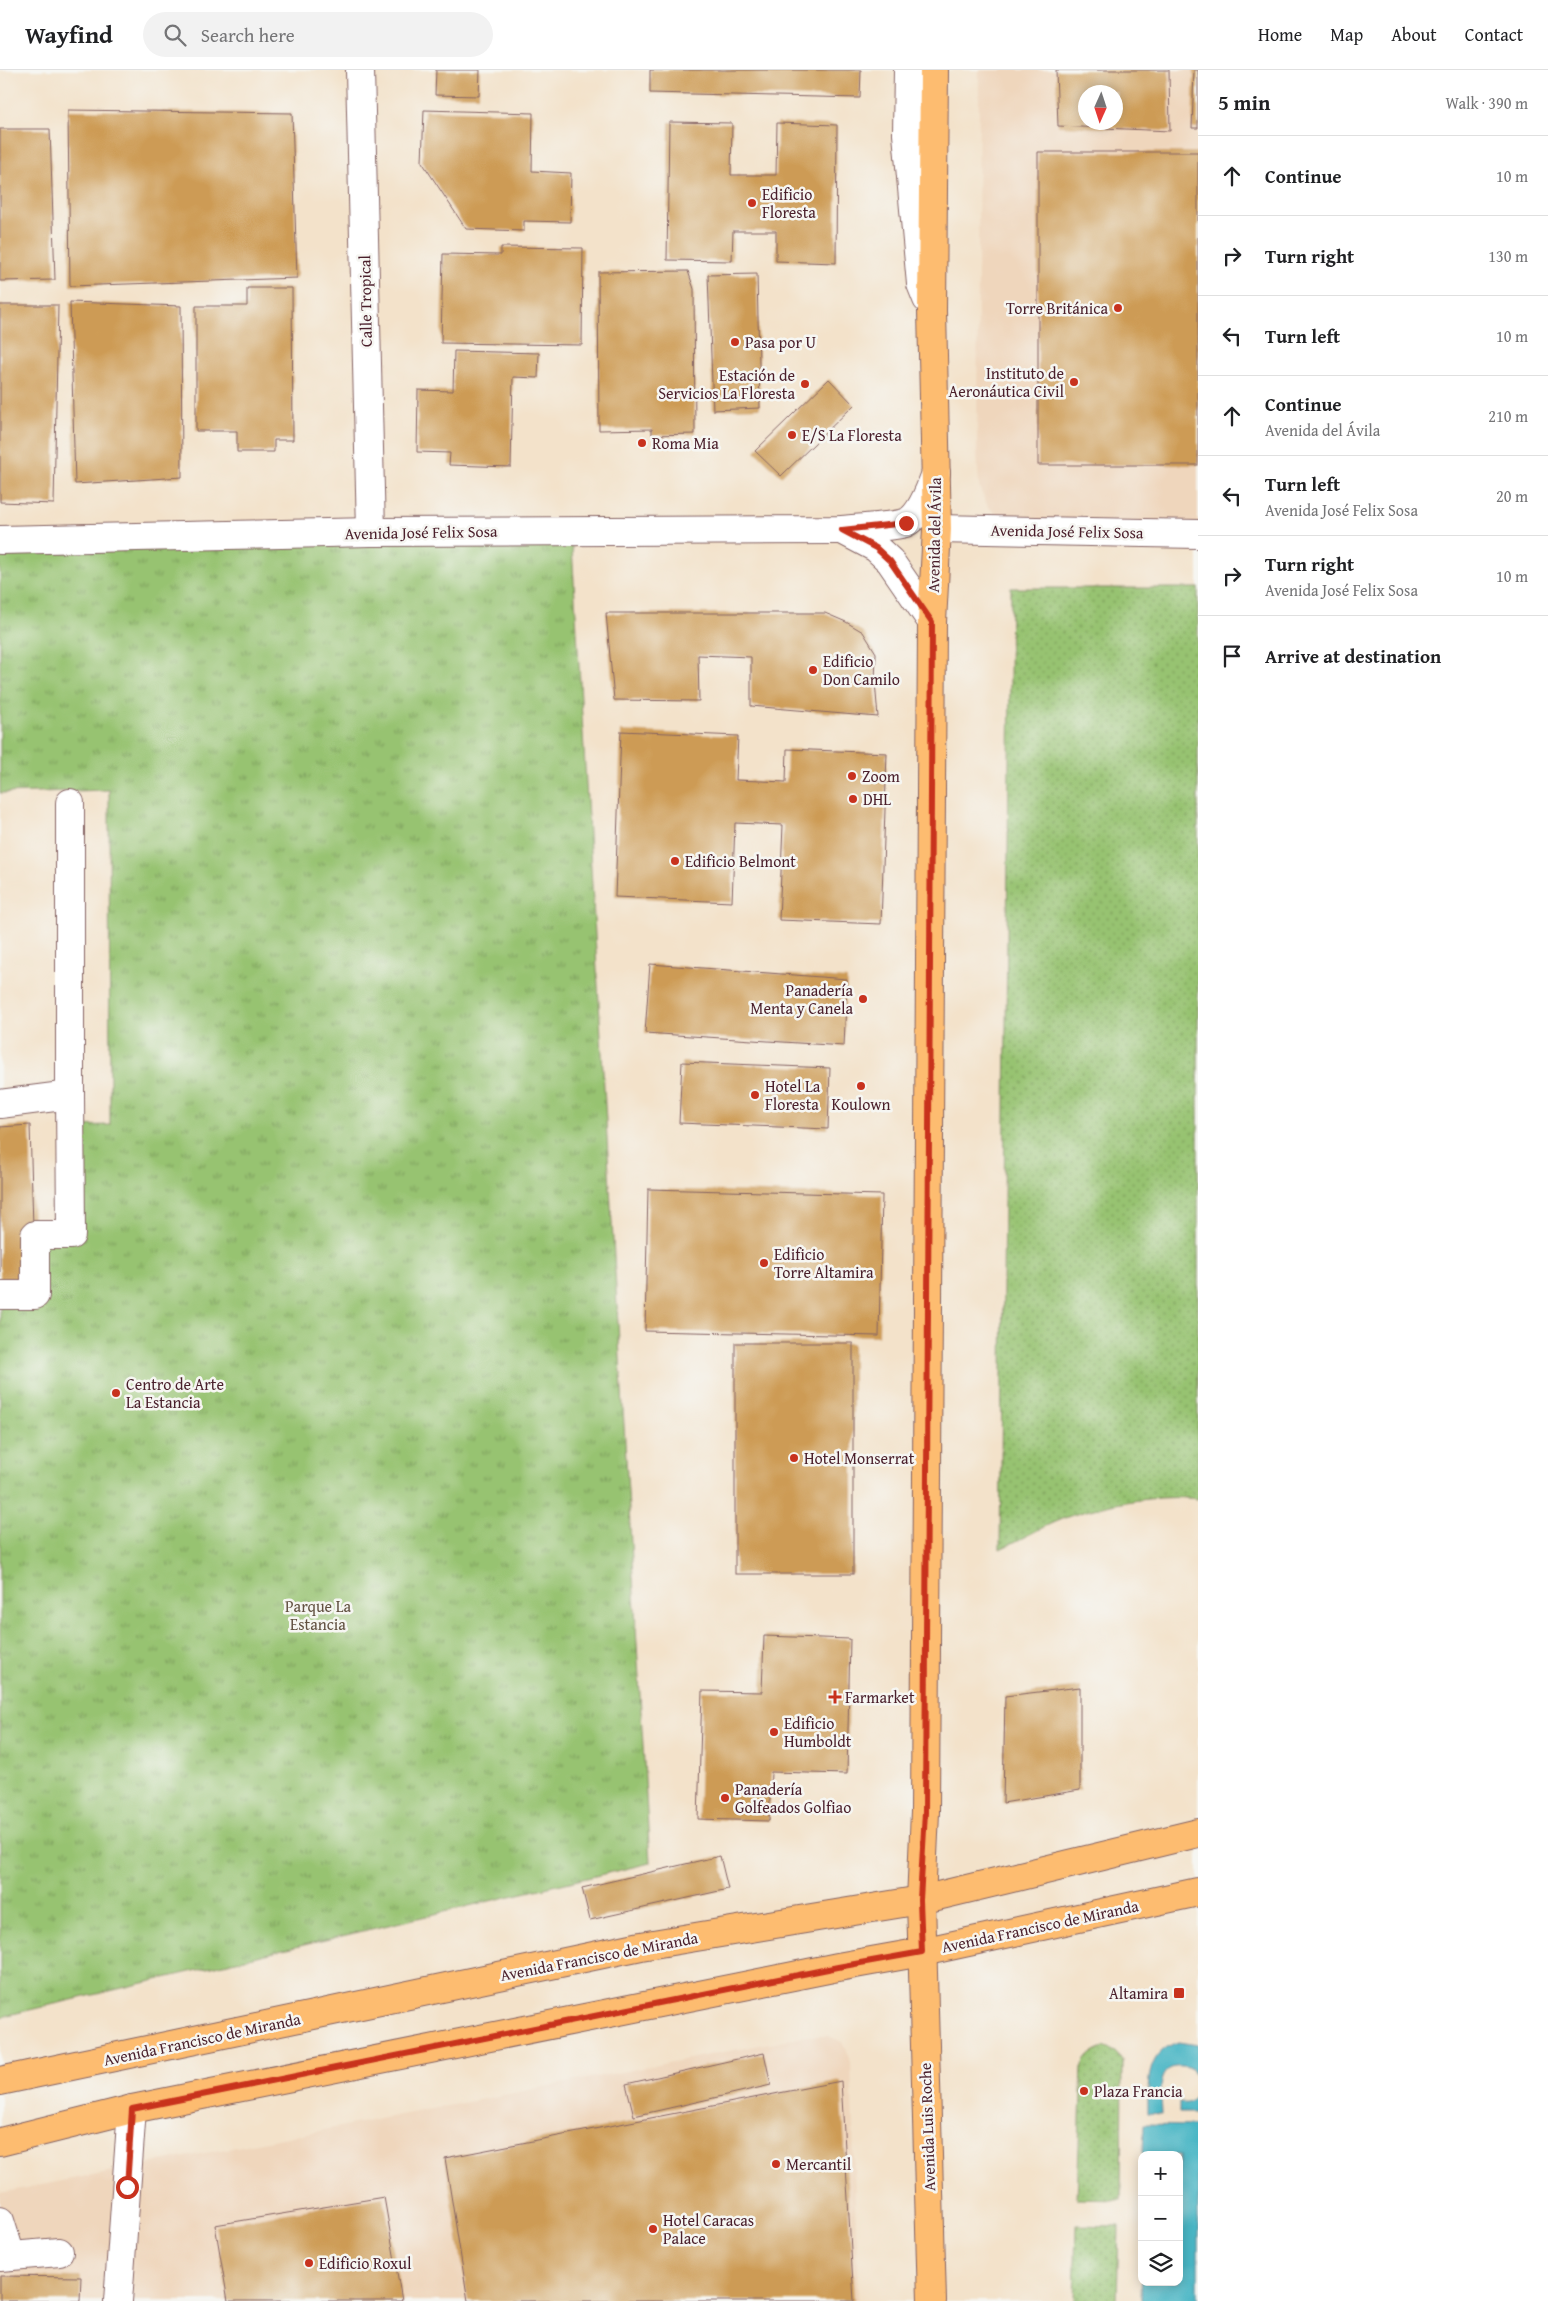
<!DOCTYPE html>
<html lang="en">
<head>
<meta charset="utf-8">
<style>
  body { margin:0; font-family:"Gentium Book Plus",serif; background:#f2f2f2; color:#202124 }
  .controls { position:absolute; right:15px; bottom:15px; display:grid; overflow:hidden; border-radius:10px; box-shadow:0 2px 12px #0003 }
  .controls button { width:45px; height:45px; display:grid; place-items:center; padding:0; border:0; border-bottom:1px solid #e0e0e0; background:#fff; color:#202124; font:25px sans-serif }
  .compass { position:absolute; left:1078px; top:15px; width:45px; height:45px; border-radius:50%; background:#fff; box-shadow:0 2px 12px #0003; rotate:183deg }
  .stop { position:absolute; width:15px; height:15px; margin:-11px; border:4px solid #c8321e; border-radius:50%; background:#fff }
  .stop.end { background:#c8321e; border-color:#fff; box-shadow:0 1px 5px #0008 }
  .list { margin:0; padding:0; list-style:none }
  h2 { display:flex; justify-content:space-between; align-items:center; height:65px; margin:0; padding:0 20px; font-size:21px }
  h2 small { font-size:16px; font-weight:400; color:#757577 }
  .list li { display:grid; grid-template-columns:32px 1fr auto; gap:15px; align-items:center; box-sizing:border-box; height:80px; padding:0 20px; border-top:1px solid #e0e0e0 }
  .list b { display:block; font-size:19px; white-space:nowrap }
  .list p { margin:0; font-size:16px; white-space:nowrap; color:#757577 }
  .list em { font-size:16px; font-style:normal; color:#757577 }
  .icon { flex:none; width:28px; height:28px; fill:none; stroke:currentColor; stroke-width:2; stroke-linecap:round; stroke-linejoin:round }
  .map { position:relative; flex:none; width:1198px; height:2231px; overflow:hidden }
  header { display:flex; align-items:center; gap:30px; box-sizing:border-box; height:70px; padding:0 25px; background:#fff; border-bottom:1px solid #e0e0e0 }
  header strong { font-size:24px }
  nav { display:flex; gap:28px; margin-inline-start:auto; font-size:18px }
  .search { width:350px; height:45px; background:#f2f2f2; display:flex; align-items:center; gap:12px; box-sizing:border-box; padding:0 18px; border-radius:28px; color:#757577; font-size:19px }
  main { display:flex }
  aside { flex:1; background:#fff }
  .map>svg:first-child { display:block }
  .built { fill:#efd6bc; fill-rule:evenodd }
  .grass { fill:url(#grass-dots); stroke:#70714e }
  .park { fill:url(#park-tufts); stroke:#70714e }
  .water { fill:#49b6c5; stroke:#4a6a78 }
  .building { fill:#cd9b55; fill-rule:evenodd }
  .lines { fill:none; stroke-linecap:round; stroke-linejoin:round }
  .minor-casing { stroke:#856363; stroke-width:30 }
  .major-casing { stroke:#856363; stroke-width:30 }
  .minor { stroke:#fff; stroke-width:28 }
  .major { stroke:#fdbc70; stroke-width:28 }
  .route { stroke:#c8321e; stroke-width:6 }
  .poi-dot { fill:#c8321e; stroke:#f6f6f2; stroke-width:2 }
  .labels { text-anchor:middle; stroke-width:5; stroke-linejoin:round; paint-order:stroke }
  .poi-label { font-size:16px; fill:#4a1f2b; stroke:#f6f6f2; text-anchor:start }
  .street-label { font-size:16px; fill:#4a1f2b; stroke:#f6f6f2 }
  .park-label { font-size:16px; fill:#615040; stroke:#f6f6f2 }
</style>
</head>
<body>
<header>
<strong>Wayfind</strong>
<div class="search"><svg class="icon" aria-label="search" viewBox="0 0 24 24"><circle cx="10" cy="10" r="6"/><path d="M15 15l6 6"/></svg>Search here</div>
<nav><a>Home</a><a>Map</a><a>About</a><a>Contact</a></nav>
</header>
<main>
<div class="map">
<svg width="1198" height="2231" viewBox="0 0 1198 2231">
  <defs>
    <pattern id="grass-dots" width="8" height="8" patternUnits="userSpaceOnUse" patternTransform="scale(1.25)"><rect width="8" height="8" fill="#97c371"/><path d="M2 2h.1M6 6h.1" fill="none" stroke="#7d9e5d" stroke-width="1.8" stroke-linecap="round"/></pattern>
    <pattern id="park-tufts" width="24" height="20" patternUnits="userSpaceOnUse" patternTransform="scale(1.25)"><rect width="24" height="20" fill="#97c371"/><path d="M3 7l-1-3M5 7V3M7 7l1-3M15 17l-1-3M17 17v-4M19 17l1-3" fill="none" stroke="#7d9e5d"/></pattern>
  </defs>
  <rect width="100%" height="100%" fill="#f6f6f2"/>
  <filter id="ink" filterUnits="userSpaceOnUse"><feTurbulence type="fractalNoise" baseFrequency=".02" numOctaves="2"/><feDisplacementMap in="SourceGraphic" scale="10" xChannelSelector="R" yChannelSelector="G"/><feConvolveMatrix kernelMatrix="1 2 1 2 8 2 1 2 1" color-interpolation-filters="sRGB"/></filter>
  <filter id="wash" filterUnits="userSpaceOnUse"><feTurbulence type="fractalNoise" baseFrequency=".0096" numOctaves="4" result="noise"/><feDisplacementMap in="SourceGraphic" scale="20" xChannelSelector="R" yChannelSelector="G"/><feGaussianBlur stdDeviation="1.12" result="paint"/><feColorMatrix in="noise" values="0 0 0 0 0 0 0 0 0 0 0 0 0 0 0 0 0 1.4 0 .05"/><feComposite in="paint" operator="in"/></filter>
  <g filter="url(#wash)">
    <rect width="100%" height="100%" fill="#f3e2ca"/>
    <g class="built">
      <path d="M979,0h219v462l-191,-9 -19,-16 -9,-20 -2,-35zM1086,22h30v30h-30z"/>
      <path d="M806,1966h23l13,6 9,20 7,239h-858v-108z"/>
    </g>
    <g class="grass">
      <path d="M1011,518h187v911c-40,-5 -86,4 -125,16 -25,8 -49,23 -73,34z"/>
      <path d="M1104,1977l12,5 6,8 -1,140 -44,-1 5,-134c5,-10 11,-14 22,-18z"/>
      <path d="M1076,2155l43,1 -2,75h-43z"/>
    </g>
    <path class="park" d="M571,460l79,1333 -650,154v-722l35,-60h36v-109l39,-1 -1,-335 -109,3v-252z"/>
    <g class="water">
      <path d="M1178,1972l20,3v36l-6,-12c-37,-11 -31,20 -30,45l-14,-1c0,-29 -3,-60 30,-71z"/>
      <path d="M1198,2022v21h-19v-10c10,1 14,-1 19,-11z"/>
      <path d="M1144,2054l54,1v176h-57l1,-39v20h37v-127h-36z"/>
    </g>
    <g id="blocks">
      <g class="building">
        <path d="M436,0h44l-1,26 -44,-1z"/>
        <path d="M650,0h211l-1,28 -210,-5z"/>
        <path d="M1056,0h113l1,61 -112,-5zM1086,22h30v30h-30z"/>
        <path d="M1194,0h4v58h-6z"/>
        <path d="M68,40l224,3 5,165 -227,8z"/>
        <path d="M424,40l109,3 -1,58 39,2 -1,49 -46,-1v10l-58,-2 -44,-67z"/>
        <path d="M669,52l63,1 -1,52h45l1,-52 60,2 -1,138 -60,-2v-30h-43l-1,30 -65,-1z"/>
        <path d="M0,59h50l5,151 -55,1z"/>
        <rect x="1038" y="82" width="160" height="313"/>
        <path d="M501,177l82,1 -1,97 -141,-2 2,-89 58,1z"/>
        <path d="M688,201l6,18 1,145 -43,1v-6l-53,1 -1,-158z"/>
        <path d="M757,204l3,134 -47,2 -5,-135z"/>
        <path d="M247,218h45l1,152h-19v12h-37v-21h-41v-125h51z"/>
        <path d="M70,232l111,4 1,171 -107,7z"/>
        <path d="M0,235h58l-4,199 -54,-2z"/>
        <path d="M454,281l85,2 -1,25 -25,-1 -2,90 -62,-2 1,-12 -33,-1 1,-62 35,1z"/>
        <path d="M829,309l25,26 -73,71 -26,-25z"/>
        <path d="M606,543h219l21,9 17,10 13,21 -1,29 3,35 -127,-11v-49l-53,-2 1,46 -85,-1z"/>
        <path d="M621,661l117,5 -2,44 50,2 1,-33 100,4 -6,171 -102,-4 4,-95 -48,-2 -3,79 -117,-5z"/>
        <path d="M650,894l197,15 -3,67 -199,-13z"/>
        <path d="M682,992l148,6 -2,61 -149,-6z"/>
        <path d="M30,1055l5,170h-35v-168z"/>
        <path d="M648,1119l234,6 -3,141 -234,-5z"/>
        <rect x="735" y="1273" width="118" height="231"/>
        <path d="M764,1566l86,3 -3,135 -76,-2 -2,49 -71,-2 4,-128 60,1z"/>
        <path d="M1080,1617v103l-77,13 2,-107z"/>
        <path d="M720,1786l8,33 -138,31 -8,-32z"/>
        <path d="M764,1983l7,32 -137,31 -8,-32z"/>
        <path d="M841,2011l13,220h-386l-23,-143z"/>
        <path d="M384,2127l18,104h-174l-13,-76z"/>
        <path d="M0,2206l81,1 -1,24h-80z"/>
      </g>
    </g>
  </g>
  <g filter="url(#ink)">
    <use href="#blocks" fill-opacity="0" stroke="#856363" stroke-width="1"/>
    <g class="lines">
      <g class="minor-casing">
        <g id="minor">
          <path d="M360,0l11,462"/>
          <path d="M908,0l-1,64 14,150 6,15"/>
          <path d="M937,459l261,5"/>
          <path d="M842,460l34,18 14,13 42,61"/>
          <path d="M0,470l371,-8 471,-2c16,-2 49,-3 63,-7 15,-6 26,-36 31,-50"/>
          <path d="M0,1034l70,-9v-292"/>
          <path d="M0,1225h35v-60h36l-1,-140"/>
          <path d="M0,2151l11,35"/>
          <path d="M0,2187l59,-5"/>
          <path d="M118,2231l14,-192"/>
        </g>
      </g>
      <g class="major-casing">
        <g id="major">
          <path d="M0,2011l641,-135 280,-46 277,-67"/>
          <path d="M0,2072l132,-33 706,-142 84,-15 276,-60"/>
          <path d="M932,2231l-11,-401 4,-88 7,-1190 5,-93 -5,-218 2,-241"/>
        </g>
      </g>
      <use href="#minor" class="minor"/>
      <use href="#major" class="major"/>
    </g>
  </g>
  <g class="lines" filter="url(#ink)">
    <path class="route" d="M127,2117l5,-78 706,-142 84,-15 -2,-52 5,-88 7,-1190 -42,-61 -14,-13 -34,-18 64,-7"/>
  </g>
  <g class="poi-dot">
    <circle cx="752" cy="133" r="5"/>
    <circle cx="1118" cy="238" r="5"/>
    <circle cx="735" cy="272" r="5"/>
    <circle cx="1074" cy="312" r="5"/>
    <circle cx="805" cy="314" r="5"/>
    <circle cx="792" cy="365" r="5"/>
    <circle cx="642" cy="373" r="5"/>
    <circle cx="813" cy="600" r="5"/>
    <circle cx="852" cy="706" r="5"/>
    <circle cx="853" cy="729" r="5"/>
    <circle cx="675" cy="791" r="5"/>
    <circle cx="863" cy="929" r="5"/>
    <circle cx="861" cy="1016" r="5"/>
    <circle cx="755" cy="1025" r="5"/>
    <circle cx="764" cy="1193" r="5"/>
    <circle cx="116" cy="1323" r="5"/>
    <circle cx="794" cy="1388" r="5"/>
    <path d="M832.5 1619.5h5v5h5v5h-5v5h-5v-5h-5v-5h5z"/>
    <circle cx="774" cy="1662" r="5"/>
    <circle cx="725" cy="1728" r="5"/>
    <rect x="1173" y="1917" width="12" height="12" rx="2.5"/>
    <circle cx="1084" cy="2021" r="5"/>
    <circle cx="776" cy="2094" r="5"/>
    <circle cx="653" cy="2159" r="5"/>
    <circle cx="309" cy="2193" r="5"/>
  </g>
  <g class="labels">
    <g class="poi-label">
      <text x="762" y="130">Edificio<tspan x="762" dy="18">Floresta</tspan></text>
      <text x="1108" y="244" text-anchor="end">Torre Británica</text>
      <text x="745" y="278">Pasa por U</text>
      <text x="1064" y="309" text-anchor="end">Instituto de<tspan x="1064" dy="18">Aeronáutica Civil</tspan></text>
      <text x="795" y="311" text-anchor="end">Estación de<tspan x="795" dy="18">Servicios La Floresta</tspan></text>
      <text x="802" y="371">E/S La Floresta</text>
      <text x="652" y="379">Roma Mia</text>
      <text x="823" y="597">Edificio<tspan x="823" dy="18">Don Camilo</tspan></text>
      <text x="862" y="712">Zoom</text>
      <text x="863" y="735">DHL</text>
      <text x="685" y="797">Edificio Belmont</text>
      <text x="853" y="926" text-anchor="end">Panadería<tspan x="853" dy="18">Menta y Canela</tspan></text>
      <text x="765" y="1022">Hotel La<tspan x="765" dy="18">Floresta</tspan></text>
      <text x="861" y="1040" text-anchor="middle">Koulown</text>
      <text x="774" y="1190">Edificio<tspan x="774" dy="18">Torre Altamira</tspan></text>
      <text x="126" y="1320">Centro de Arte<tspan x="126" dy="18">La Estancia</tspan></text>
      <text x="804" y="1394">Hotel Monserrat</text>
      <text x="845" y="1633">Farmarket</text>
      <text x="784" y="1659">Edificio<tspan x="784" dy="18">Humboldt</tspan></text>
      <text x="735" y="1725">Panadería<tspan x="735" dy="18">Golfeados Golfiao</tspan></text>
      <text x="1168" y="1929" text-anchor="end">Altamira</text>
      <text x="1094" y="2027">Plaza Francia</text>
      <text x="786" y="2100">Mercantil</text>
      <text x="663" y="2156">Hotel Caracas<tspan x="663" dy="18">Palace</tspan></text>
      <text x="319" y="2199">Edificio Roxul</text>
    </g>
    <g class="street-label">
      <text transform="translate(365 231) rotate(-91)" y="6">Calle Tropical</text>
      <text transform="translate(1067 461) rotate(1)" y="6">Avenida José Felix Sosa</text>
      <text transform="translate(421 462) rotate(-1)" y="6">Avenida José Felix Sosa</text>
      <text transform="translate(934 465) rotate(-89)" y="6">Avenida del Ávila</text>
      <text transform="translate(1040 1856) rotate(-12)" y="6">Avenida Francisco de Miranda</text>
      <text transform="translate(599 1886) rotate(-11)" y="6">Avenida Francisco de Miranda</text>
      <text transform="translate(202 1969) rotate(-12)" y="6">Avenida Francisco de Miranda</text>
      <text transform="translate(927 2057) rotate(-92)" y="6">Avenida Luis Roche</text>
    </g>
    <g class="park-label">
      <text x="318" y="1542">Parque La<tspan x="318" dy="18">Estancia</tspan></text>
    </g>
  </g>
</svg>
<div class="controls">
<button>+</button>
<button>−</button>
<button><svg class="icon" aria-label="layers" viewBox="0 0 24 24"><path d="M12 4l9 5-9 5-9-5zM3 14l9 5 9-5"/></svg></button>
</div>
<svg class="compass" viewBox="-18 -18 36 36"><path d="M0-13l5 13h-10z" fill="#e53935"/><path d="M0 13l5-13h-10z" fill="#757577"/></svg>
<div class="stop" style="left:127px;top:2117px"></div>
<div class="stop end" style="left:906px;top:453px"></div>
</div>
<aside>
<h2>5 min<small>Walk · 390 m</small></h2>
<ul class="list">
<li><svg class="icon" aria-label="ahead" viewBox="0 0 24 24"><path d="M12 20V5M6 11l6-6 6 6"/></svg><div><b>Continue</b></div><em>10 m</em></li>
<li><svg class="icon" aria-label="right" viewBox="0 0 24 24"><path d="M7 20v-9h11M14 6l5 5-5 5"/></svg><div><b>Turn right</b></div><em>130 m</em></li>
<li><svg class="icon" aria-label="left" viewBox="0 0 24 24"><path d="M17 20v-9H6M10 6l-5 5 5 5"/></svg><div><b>Turn left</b></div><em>10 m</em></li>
<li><svg class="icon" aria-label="ahead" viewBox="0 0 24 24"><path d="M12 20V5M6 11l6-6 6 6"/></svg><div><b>Continue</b><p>Avenida del Ávila</p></div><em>210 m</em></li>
<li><svg class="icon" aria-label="left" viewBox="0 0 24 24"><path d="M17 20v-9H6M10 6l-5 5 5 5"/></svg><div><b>Turn left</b><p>Avenida José Felix Sosa</p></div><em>20 m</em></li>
<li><svg class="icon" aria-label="right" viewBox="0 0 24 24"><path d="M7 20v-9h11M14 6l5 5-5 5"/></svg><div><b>Turn right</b><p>Avenida José Felix Sosa</p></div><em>10 m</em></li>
<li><svg class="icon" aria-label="arrive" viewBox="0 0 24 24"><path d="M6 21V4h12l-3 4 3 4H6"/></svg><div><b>Arrive at destination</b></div></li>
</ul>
</aside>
</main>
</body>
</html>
